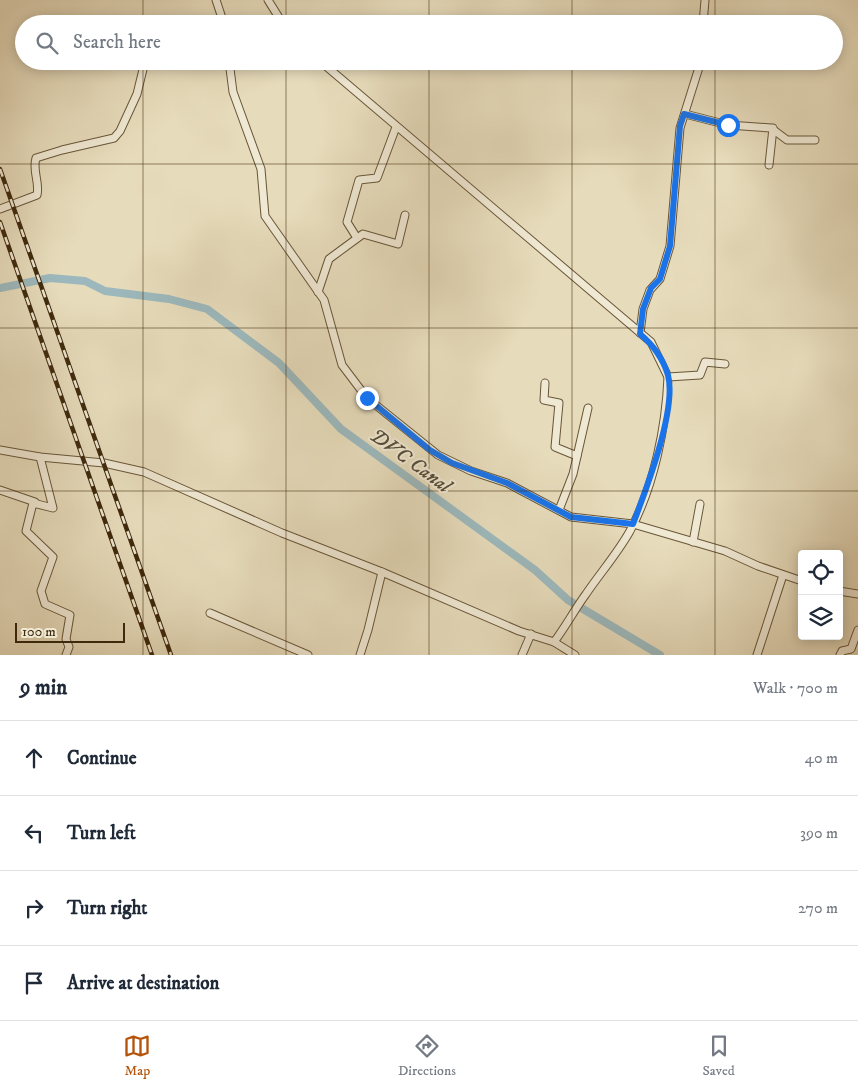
<!DOCTYPE html>
<html lang="en">
<head>
<meta charset="utf-8">
<style>
  body { margin:0; font-family:"IM FELL DW Pica",serif; background:#f2f2f3; color:#1f2937 }
  .controls { position:absolute; right:15px; bottom:15px; display:grid; overflow:hidden; border-radius:5px; box-shadow:0 2px 12px #0003 }
  .controls button { width:45px; height:45px; display:grid; place-items:center; padding:0; border:0; border-bottom:1px solid #e0e1e3; background:#fff; color:#1f2937; font:25px sans-serif }
  .scale { position:absolute; left:15px; bottom:12px; width:110px; box-sizing:border-box; padding-left:5px; border:2px solid #3f290d; border-top:0; font-size:14px; line-height:18px; white-space:nowrap; color:#3f290d; -webkit-text-stroke:4px #efe8d3; paint-order:stroke }
  .stop { position:absolute; width:15px; height:15px; margin:-11px; border:4px solid #1a73e8; border-radius:50%; background:#fff }
  .stop.end { background:#1a73e8; border-color:#fff; box-shadow:0 1px 5px #0008 }
  .list { margin:0; padding:0; list-style:none }
  h2 { display:flex; justify-content:space-between; align-items:center; height:65px; margin:0; padding:0 20px; font-size:21px }
  h2 small { font-size:16px; font-weight:400; color:#747a83 }
  .list li { display:grid; grid-template-columns:32px 1fr auto; gap:15px; align-items:center; box-sizing:border-box; height:75px; padding:0 20px; border-top:1px solid #e0e1e3 }
  .list b { display:block; font-size:19px; white-space:nowrap }
  .list em { font-size:16px; font-style:normal; color:#747a83 }
  .icon { flex:none; width:28px; height:28px; fill:none; stroke:currentColor; stroke-width:2; stroke-linecap:round; stroke-linejoin:round }
  .map { position:relative; flex:none; width:858px; height:655px; overflow:hidden }
  .search { position:absolute; background:#fff; box-shadow:0 2px 12px #0003; left:15px; right:15px; top:15px; height:55px; display:flex; align-items:center; gap:12px; box-sizing:border-box; padding:0 18px; border-radius:28px; color:#747a83; font-size:19px }
  .sheet { height:365px; background:#fff }
  nav { display:flex; justify-content:space-around; align-items:center; box-sizing:border-box; height:70px; border-top:1px solid #e0e1e3; background:#fff; font-size:14px; color:#747a83 }
  nav a { display:grid; justify-items:center; gap:2px }
  nav .on { color:#b45309 }
  .map>svg:first-child { display:block }
  .lines { fill:none; stroke-linecap:round; stroke-linejoin:round }
  .canal { stroke:#9cb8bc; stroke-width:8 }
  .minor-casing { stroke:#695638; stroke-width:9 }
  .minor { stroke:#efe8d3; stroke-width:7 }
  .rail-casing { stroke:#3f290d; stroke-width:4.5 }
  .rail { stroke:#efe8d3; stroke-width:2.5; stroke-dasharray:8; stroke-linecap:butt }
  .route { stroke:#1a73e8; stroke-width:6 }
  .grid { fill:none; stroke:#3f290d; stroke-width:1; stroke-opacity:0.55 }
  .labels { text-anchor:middle; stroke-width:4; stroke-linejoin:round; paint-order:stroke }
  .water-label { font-size:20px; font-style:italic; fill:#564d39; stroke:#efe8d3 }
</style>
</head>
<body>
<div class="map">
<svg width="858" height="655" viewBox="0 0 858 655">
  <rect width="100%" height="100%" fill="#e6dbbb"/>
  <filter id="stains"><feTurbulence type="fractalNoise" baseFrequency=".004" numOctaves="4"/><feColorMatrix values="0 0 0 0 .2 0 0 0 0 .09 0 0 0 0 .02 0 0 0 .5 -.17"/></filter>
  <radialGradient id="worn" r=".72"><stop offset=".6" stop-color="#630" stop-opacity="0"/><stop offset="1" stop-color="#630" stop-opacity=".3"/></radialGradient>
  <g class="lines">
    <path class="canal" d="M0,288l50,-10 35,3 20,10 64,8 38,10 72,54 62,66 194,141 33,30 92,55"/>
    <g class="minor-casing">
      <g id="minor">
        <path d="M216,0l8,24"/>
        <path d="M268,0l15,24"/>
        <path d="M703,24l2,-24"/>
        <path d="M229,61l4,31 28,77 4,47 59,84 18,65 25,33 71,57 33,16 36,12 64,34 62,7 92,27 33,15 44,15"/>
        <path d="M685,114l43,11 43,3 16,12h28"/>
        <path d="M769,165l4,-37"/>
        <path d="M0,209l37,-14c3,-13 -5,-24 -1,-37l26,-8 52,-12 6,-7 17,-37 8,-33"/>
        <path d="M357,238l-10,-16 12,-42 18,-2 19,-51"/>
        <path d="M318,292l11,-33 34,-25 35,10 7,-29"/>
        <path d="M640,333l3,-24 7,-19 10,-11 10,-33 10,-118 21,-67"/>
        <path d="M668,377l32,-2 5,-13 20,2"/>
        <path d="M545,383l-1,17 15,3 -4,44 22,9"/>
        <path d="M0,450l40,7 64,6 40,9 138,61 100,39 137,59 35,11c12,-16 21,-33 32,-48 15,-22 31,-40 44,-63 24,-45 36,-104 38,-154l-17,-35 -331,-281"/>
        <path d="M40,457l13,51 -20,-5 -7,28 27,26 -12,34 4,13 25,11 -4,24 3,8 -3,8"/>
        <path d="M0,490l35,12"/>
        <path d="M559,510l14,-36 15,-66"/>
        <path d="M693,542l7,-38"/>
        <path d="M839,591l19,3"/>
        <path d="M210,613l98,42"/>
        <path d="M554,642l21,13"/>
        <path d="M360,655l8,-25 14,-58"/>
        <path d="M522,655l9,-21"/>
        <path d="M757,655l26,-80"/>
        <path d="M840,655l2,-4 9,-2 7,-19"/>
      </g>
    </g>
    <use href="#minor" class="minor"/>
    <g class="rail-casing">
      <g id="rail">
        <path d="M0,169l171,486"/>
        <path d="M0,222l152,433"/>
      </g>
    </g>
    <use href="#rail" class="rail"/>
  </g>
  <g class="lines">
    <path class="route" d="M367,398l63,52 22,13 55,20 64,34 62,7c13,-34 44,-115 35,-149 -5,-16 -16,-31 -28,-41l3,-25 8,-21 9,-9 10,-33 10,-120 4,-12 44,11"/>
  </g>
  <path class="grid" d="M143,0v24M286,0v24M429,0v24M572,0v24M715,0v24M143,61v594M286,61v594M429,61v594M572,61v594M715,61v594M0,164h858M0,328h858M0,491h858"/>
  <g class="labels">
    <g class="water-label">
      <text transform="translate(411 460) rotate(36)" y="7">DVC Canal</text>
    </g>
  </g>
  <rect width="100%" height="100%" filter="url(#stains)"/>
  <rect width="100%" height="100%" fill="url(#worn)"/>
</svg>
<div class="controls">
<button><svg class="icon" aria-label="locate" viewBox="0 0 24 24"><circle cx="12" cy="12" r="6"/><path d="M12 2v4M12 18v4M2 12h4M18 12h4"/></svg></button>
<button><svg class="icon" aria-label="layers" viewBox="0 0 24 24"><path d="M12 4l9 5-9 5-9-5zM3 14l9 5 9-5"/></svg></button>
</div>
<div class="scale">100 m</div>
<div class="stop" style="left:728px;top:125px"></div>
<div class="stop end" style="left:367px;top:398px"></div>
<div class="search"><svg class="icon" aria-label="search" viewBox="0 0 24 24"><circle cx="10" cy="10" r="6"/><path d="M15 15l6 6"/></svg>Search here</div>
</div>
<section class="sheet">
<h2>9 min<small>Walk · 700 m</small></h2>
<ul class="list">
<li><svg class="icon" aria-label="ahead" viewBox="0 0 24 24"><path d="M12 20V5M6 11l6-6 6 6"/></svg><div><b>Continue</b></div><em>40 m</em></li>
<li><svg class="icon" aria-label="left" viewBox="0 0 24 24"><path d="M17 20v-9H6M10 6l-5 5 5 5"/></svg><div><b>Turn left</b></div><em>390 m</em></li>
<li><svg class="icon" aria-label="right" viewBox="0 0 24 24"><path d="M7 20v-9h11M14 6l5 5-5 5"/></svg><div><b>Turn right</b></div><em>270 m</em></li>
<li><svg class="icon" aria-label="arrive" viewBox="0 0 24 24"><path d="M6 21V4h12l-3 4 3 4H6"/></svg><div><b>Arrive at destination</b></div></li>
</ul>
</section>
<nav>
<a class="on"><svg class="icon" aria-label="map" viewBox="0 0 24 24"><path d="M3 6l6-2 6 2 6-2v14l-6 2-6-2-6 2zM9 4v14M15 6v14"/></svg>Map</a>
<a><svg class="icon" aria-label="directions" viewBox="0 0 24 24"><path d="M12 3l9 9-9 9-9-9zM9 14v-3h6M13 9l2 2-2 2"/></svg>Directions</a>
<a><svg class="icon" aria-label="saved" viewBox="0 0 24 24"><path d="M7 4h10v16l-5-4-5 4z"/></svg>Saved</a>
</nav>
</body>
</html>
